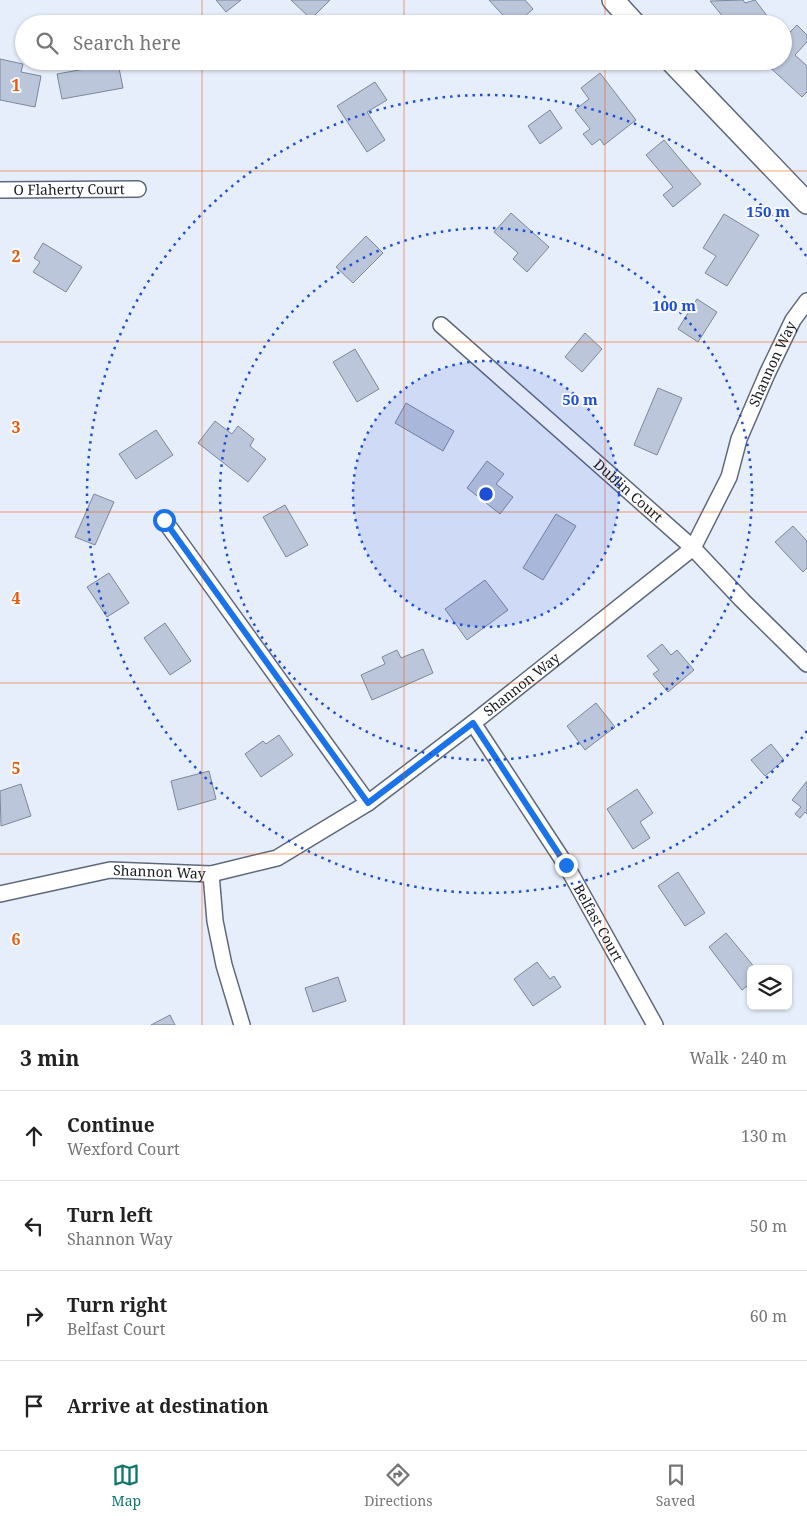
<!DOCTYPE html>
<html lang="en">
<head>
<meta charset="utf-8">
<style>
  body { margin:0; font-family:"Noto Serif",serif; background:#f2f2f2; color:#222 }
  .controls { position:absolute; right:15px; bottom:15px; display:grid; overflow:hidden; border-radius:8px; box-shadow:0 1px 4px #0004 }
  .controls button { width:45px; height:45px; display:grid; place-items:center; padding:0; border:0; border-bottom:1px solid #e0e0e0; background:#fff; color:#222; font:25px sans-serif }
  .stop { position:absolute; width:15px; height:15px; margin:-11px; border:4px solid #1a73e8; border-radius:50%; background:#fff }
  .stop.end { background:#1a73e8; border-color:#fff; box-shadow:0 1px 5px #0008 }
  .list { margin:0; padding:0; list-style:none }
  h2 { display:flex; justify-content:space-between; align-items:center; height:65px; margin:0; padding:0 20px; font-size:21px }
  h2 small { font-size:16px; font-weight:400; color:#767676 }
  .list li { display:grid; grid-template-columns:32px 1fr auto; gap:15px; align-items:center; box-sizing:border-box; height:90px; padding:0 20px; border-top:1px solid #e0e0e0 }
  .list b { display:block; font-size:19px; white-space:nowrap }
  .list p { margin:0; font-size:16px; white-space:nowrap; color:#767676 }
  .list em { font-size:16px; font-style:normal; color:#767676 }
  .icon { flex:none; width:28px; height:28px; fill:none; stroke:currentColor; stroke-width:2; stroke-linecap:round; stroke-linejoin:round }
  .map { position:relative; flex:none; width:807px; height:1025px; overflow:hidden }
  .search { position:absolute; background:#fff; box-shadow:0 1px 4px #0004; left:15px; right:15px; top:15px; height:55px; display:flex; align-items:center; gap:12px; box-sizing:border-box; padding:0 18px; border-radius:28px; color:#767676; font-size:19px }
  .sheet { height:425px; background:#fff }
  nav { display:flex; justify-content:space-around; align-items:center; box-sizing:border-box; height:70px; border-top:1px solid #e0e0e0; background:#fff; font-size:14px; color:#767676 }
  nav a { display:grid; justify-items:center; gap:2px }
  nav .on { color:#0f766e }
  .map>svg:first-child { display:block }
  .building { fill:#bbc6db; stroke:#7d879b }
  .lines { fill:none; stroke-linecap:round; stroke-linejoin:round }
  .street-casing { stroke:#5e687b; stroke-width:18 }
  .secondary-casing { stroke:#5e687b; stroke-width:24 }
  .street { stroke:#fff; stroke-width:15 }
  .secondary { stroke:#fff; stroke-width:21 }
  .route { stroke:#1a73e8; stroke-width:6 }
  .grid { fill:none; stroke:#e8590c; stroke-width:1; stroke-opacity:0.55 }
  .ring { fill:none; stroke:#1d4ed8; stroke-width:2.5; stroke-dasharray:2.5 5 }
  .labels { text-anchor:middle; stroke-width:4; stroke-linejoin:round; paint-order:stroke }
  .street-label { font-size:14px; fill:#161a21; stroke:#fbfbfb }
  .grid-label { font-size:16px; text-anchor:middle; font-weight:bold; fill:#e8590c; stroke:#fbfbfb; stroke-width:4; stroke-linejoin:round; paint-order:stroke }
  .centre { fill:#1d4ed8; stroke:#fbfbfb; stroke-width:2.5 }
  .ring-label { font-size:15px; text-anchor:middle; font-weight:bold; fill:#1d4ed8; stroke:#fbfbfb; stroke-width:4; stroke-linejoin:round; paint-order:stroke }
</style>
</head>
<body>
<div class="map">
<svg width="807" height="1025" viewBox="0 0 807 1025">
  <rect width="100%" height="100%" fill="#e7eefb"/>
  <g class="building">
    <path d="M216,0h25l-15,12z"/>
    <path d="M291,0h39l-19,19z"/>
    <path d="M489,0h36l8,9 -17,15h-5z"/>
    <path d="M743,0l2,3 10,-3 13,17 -8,7h-31l-19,-23z"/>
    <path d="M797,25l10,10v7l-12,13 12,11v26l-5,5 -39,-36h20v-22z"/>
    <path d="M0,59l23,5 -2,8 20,4 -6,31 -35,-7z"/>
    <path d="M118,63l5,25 -61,11 -5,-25z"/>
    <path d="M600,73l36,47 -32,25 -4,-6 -8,6 -9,-11 7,-5 -15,-19 14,-11 -8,-11z"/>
    <path d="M375,82l12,18 -20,12 18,28 -18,12 -30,-46z"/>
    <path d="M550,110l12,18 -22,16 -12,-18z"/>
    <path d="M664,140l37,44 -28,23 -10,-12 10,-8 -27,-32z"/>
    <path d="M511,213l38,34 -22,25 -14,-13 5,-6 -24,-21z"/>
    <path d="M724,214l35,21 -32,51 -22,-13 11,-17 -13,-8z"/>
    <path d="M366,236l17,17 -30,30 -17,-16z"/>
    <path d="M43,243l39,24 -16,25 -33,-20 7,-10 -6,-4z"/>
    <path d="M697,299l20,13 -19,30 -20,-13z"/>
    <path d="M585,333l17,16 -20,23 -17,-15z"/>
    <path d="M355,349l24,40 -22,13 -24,-40z"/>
    <path d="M658,388l24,10 -25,57 -23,-10z"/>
    <path d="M406,403l48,28 -11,20 -48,-28z"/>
    <path d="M215,421l17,13 6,-8 16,13 -4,7 16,13 -18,23 -50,-39z"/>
    <path d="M156,430l17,25 -37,24 -17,-25z"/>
    <path d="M487,461l17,13 -8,10 17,13 -13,17 -33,-26z"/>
    <path d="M94,494l20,8 -19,43 -20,-8z"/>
    <path d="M285,505l23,40 -22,12 -23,-40z"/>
    <path d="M556,514l20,12 -33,54 -20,-12z"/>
    <path d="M793,526l14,15v27l-4,4 -28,-30z"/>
    <path d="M109,573l20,30 -22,14 -20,-30z"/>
    <path d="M485,580l23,30 -41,30 -22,-31z"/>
    <path d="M165,623l26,38 -21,14 -26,-37z"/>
    <path d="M662,644l9,11 6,-5 17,20 -26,22 -15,-18 6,-4 -12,-14z"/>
    <path d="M423,649l10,24 -61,27 -11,-25 24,-11 -3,-7 15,-7 4,8z"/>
    <path d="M596,703l19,24 -30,23 -18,-24z"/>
    <path d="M279,735l14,20 -32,22 -16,-23 18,-13 3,3z"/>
    <path d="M771,744l13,16 -19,16 -14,-16z"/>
    <path d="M209,771l7,28 -38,11 -7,-29z"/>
    <path d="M807,781v33l-2,-2 -5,6 -5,-4 6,-7 -9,-7z"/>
    <path d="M21,784l10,32 -30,10 -1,-35z"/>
    <path d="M637,789l16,24 -13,9 10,16 -17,11 -26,-40z"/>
    <path d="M678,872l27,41 -20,13 -27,-40z"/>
    <path d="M726,933l30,36h-5v14l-9,7 -33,-43z"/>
    <path d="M537,962l13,17 4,-3 7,11 -28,19 -19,-27z"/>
    <path d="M338,977l8,24 -33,11 -8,-24z"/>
    <path d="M170,1015l5,10h-24z"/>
  </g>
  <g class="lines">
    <g class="street-casing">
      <g id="street">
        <path id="s1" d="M0,190l138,-1"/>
        <path id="s2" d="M441,325l252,223 49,52 65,64"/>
        <path d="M164,520l204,283"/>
        <path id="s3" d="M473,723l93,142 89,160"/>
        <path d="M211,874l4,47 9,44 18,60"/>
        <path id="s4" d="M0,894l110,-24 101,4 66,-16 91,-55 105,-80 220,-175 36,-71 10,-38 28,-65 26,-54 14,-19"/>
      </g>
    </g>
    <g class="secondary-casing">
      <g id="secondary">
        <path d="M613,0l22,24"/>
        <path d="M671,61l136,142"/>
      </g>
    </g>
    <use href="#street" class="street"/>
    <use href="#secondary" class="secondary"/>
  </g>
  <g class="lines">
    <path class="route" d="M164,520l204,283 105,-80 93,142"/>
  </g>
  <path class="grid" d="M202,0v24M404,0v24M605,0v24M202,61v964M404,61v964M605,61v964M0,171h807M0,342h807M0,512h807M0,683h807M0,854h807"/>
  <circle cx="486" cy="494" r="133" fill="#1d4ed8" fill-opacity=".12"/>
  <g class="ring">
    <circle cx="486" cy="494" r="133"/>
    <circle cx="486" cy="494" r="266"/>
    <path d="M807 731A399 399 0 1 1 807 257"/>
  </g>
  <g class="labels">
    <g class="street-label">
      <text dy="5" stroke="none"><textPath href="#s1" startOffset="69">O Flaherty Court</textPath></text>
      <text dy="5" stroke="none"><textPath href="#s4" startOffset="1002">Shannon Way</textPath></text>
      <text dy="5" stroke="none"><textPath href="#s2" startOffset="250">Dublin Court</textPath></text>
      <text dy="5" stroke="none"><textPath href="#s4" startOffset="582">Shannon Way</textPath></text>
      <text dy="5" stroke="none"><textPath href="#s4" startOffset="162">Shannon Way</textPath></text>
      <text dy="5" stroke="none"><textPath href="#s3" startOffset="236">Belfast Court</textPath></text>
    </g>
  </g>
  <g class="grid-label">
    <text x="16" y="91">1</text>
    <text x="16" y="262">2</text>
    <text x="16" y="433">3</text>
    <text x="16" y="604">4</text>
    <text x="16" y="774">5</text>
    <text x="16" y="945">6</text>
  </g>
  <circle cx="486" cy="494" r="8" class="centre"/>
  <g class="ring-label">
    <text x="768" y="217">150 m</text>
    <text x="674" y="311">100 m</text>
    <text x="580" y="405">50 m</text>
  </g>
</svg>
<div class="controls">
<button><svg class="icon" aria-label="layers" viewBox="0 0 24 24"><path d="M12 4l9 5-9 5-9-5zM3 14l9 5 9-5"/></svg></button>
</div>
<div class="stop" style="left:164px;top:520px"></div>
<div class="stop end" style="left:566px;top:865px"></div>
<div class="search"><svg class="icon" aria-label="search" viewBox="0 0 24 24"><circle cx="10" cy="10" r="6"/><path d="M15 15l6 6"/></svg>Search here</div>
</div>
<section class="sheet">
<h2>3 min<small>Walk · 240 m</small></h2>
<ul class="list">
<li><svg class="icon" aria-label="ahead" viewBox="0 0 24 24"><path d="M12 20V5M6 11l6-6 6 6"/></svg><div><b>Continue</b><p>Wexford Court</p></div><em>130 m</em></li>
<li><svg class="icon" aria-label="left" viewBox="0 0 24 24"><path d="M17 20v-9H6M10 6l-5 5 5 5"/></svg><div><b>Turn left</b><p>Shannon Way</p></div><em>50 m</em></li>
<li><svg class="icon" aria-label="right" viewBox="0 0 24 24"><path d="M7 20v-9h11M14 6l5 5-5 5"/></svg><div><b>Turn right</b><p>Belfast Court</p></div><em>60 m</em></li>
<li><svg class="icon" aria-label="arrive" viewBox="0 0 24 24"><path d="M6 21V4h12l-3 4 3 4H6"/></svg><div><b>Arrive at destination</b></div></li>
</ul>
</section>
<nav>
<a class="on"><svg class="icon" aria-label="map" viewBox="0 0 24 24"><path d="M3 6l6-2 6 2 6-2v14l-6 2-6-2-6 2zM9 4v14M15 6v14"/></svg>Map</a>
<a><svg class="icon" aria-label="directions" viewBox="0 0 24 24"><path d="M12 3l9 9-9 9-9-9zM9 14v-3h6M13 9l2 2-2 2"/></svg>Directions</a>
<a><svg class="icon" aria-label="saved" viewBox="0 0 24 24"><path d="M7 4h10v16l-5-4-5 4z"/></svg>Saved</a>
</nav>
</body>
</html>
